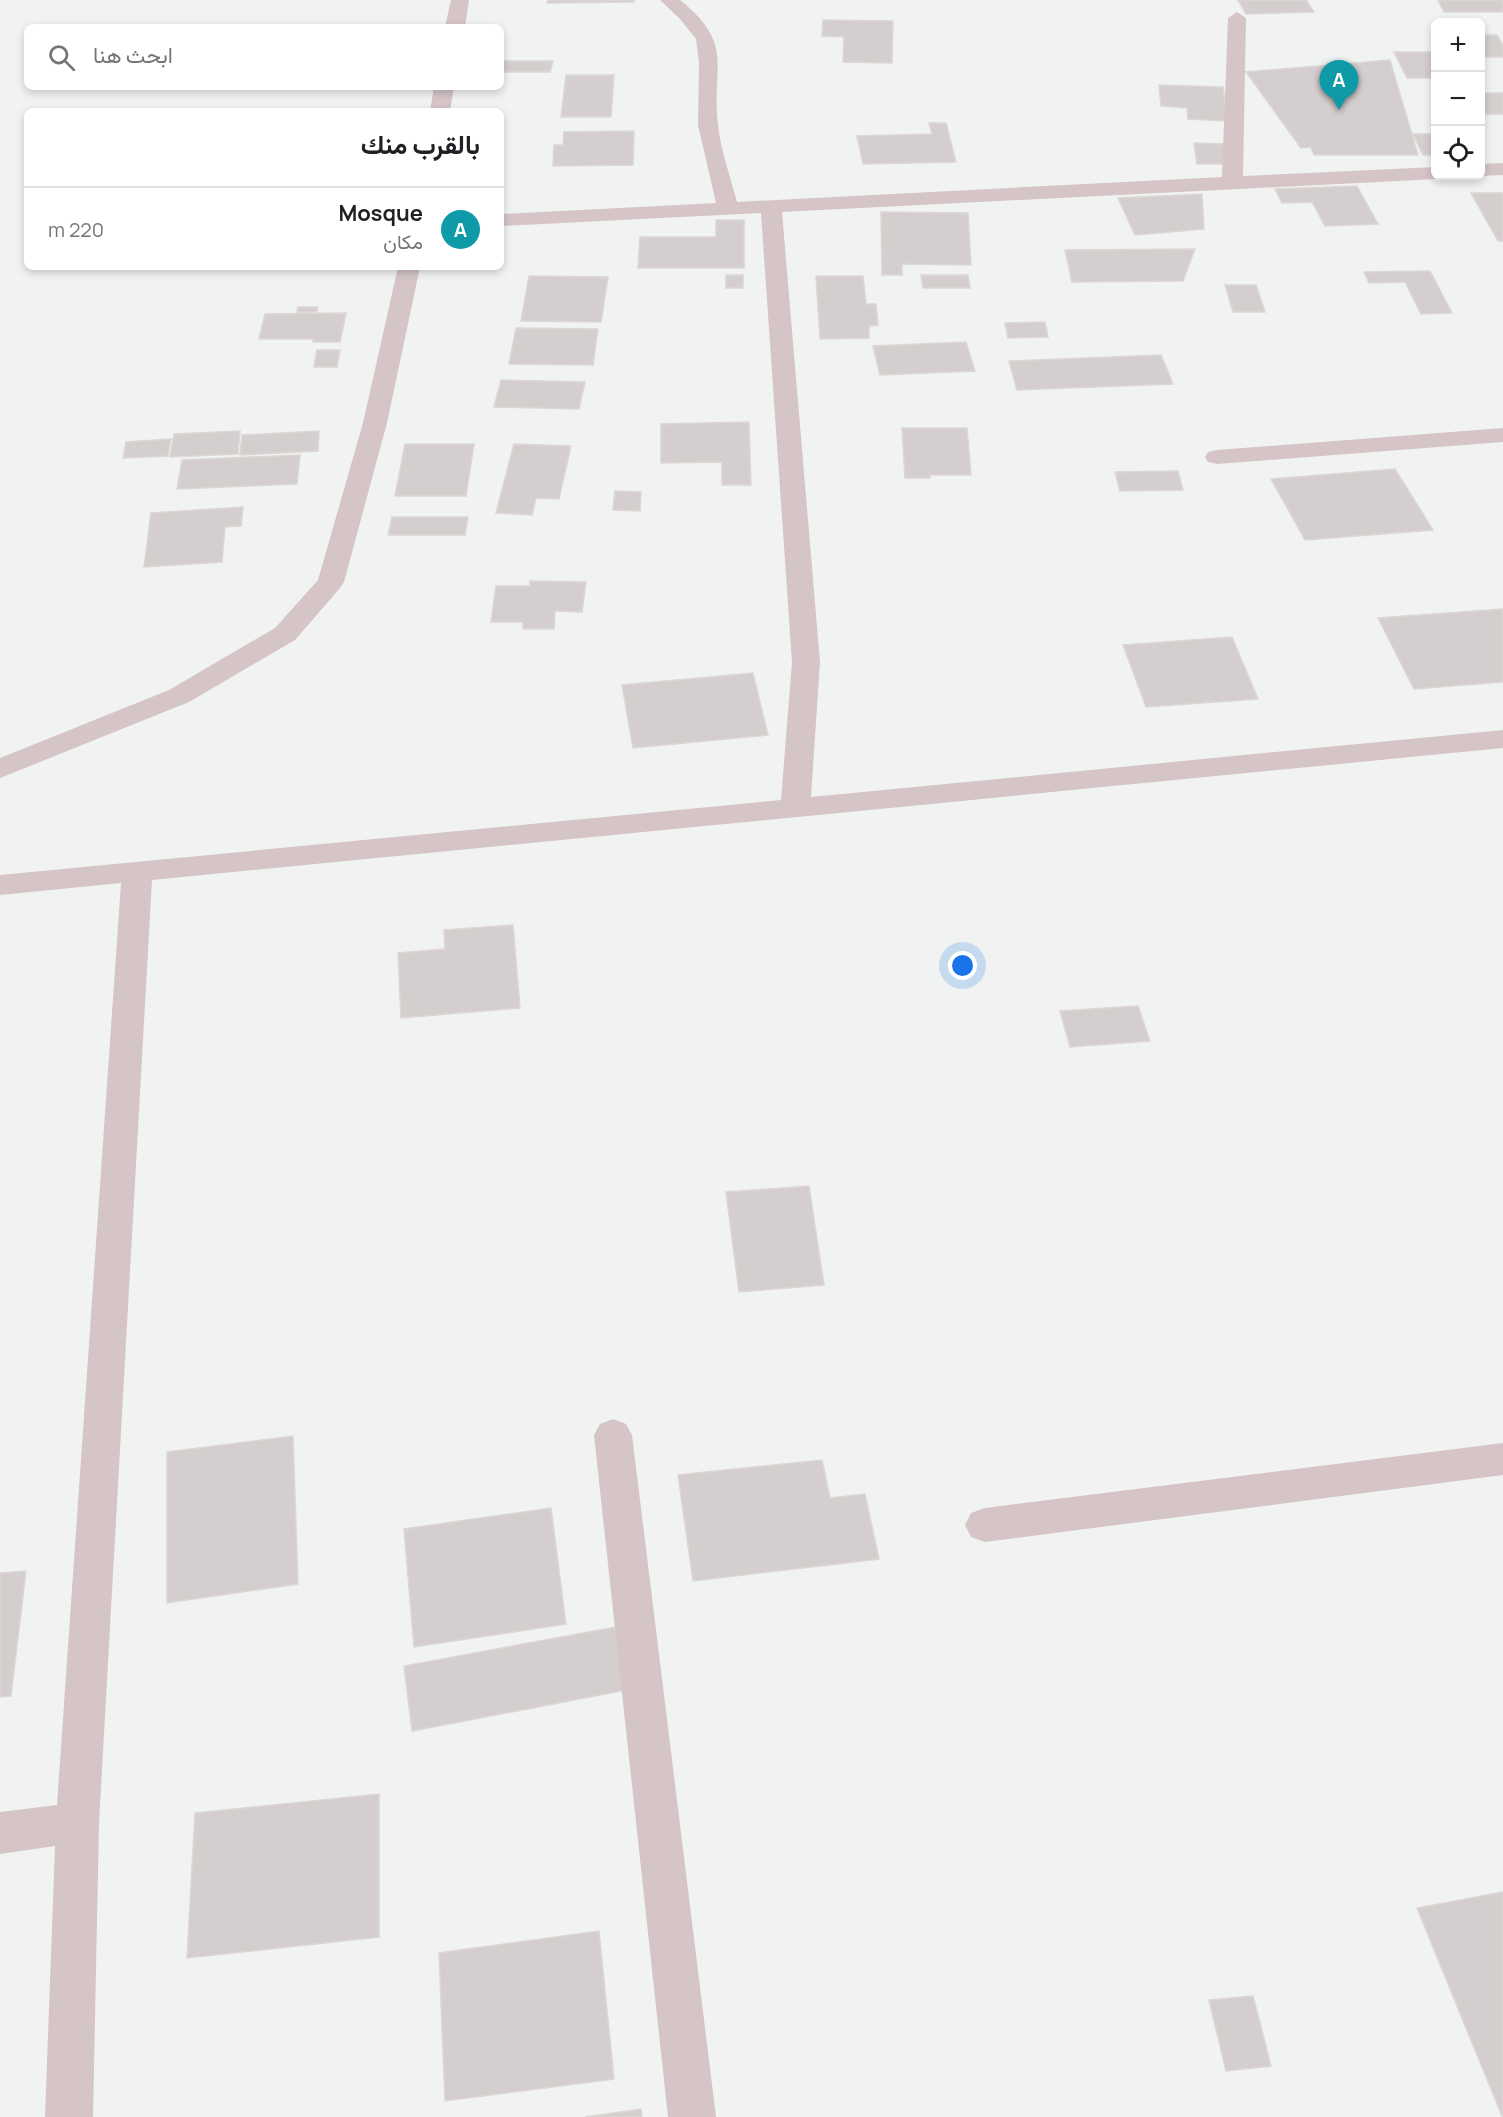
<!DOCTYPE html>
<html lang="ar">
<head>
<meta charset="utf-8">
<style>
  body { margin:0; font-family:Manrope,Vazirmatn,sans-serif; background:#f2f2f2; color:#202124; direction:rtl }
  .controls { position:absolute; right:18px; top:18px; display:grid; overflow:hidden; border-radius:9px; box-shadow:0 3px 9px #0003 }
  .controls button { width:54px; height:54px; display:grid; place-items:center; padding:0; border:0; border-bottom:2px solid #e0e0e0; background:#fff; color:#202124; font:30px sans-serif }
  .you { position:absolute; left:963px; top:966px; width:21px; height:21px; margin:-15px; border:4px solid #fff; border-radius:50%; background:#1a73e8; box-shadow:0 0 0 9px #1a73e833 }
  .badge { display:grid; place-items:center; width:39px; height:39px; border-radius:50%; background:#db2777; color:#fff; font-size:20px; font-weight:700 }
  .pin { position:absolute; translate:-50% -50px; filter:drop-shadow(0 2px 3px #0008) }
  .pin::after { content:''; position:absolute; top:32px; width:21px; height:18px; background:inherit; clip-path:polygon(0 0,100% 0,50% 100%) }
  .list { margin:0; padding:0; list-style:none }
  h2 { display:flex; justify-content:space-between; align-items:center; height:78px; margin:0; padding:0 24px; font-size:26px }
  h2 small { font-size:20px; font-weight:400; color:#757577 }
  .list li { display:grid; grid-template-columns:39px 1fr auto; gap:18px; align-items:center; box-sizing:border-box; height:84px; padding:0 24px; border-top:2px solid #e0e0e0 }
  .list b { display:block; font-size:22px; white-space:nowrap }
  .list p { margin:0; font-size:20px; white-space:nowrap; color:#757577 }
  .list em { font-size:20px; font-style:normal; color:#757577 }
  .icon { flex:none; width:33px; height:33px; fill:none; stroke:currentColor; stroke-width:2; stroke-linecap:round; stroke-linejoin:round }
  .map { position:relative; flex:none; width:1503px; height:2117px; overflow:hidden; direction:ltr }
  .search { position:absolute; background:#fff; box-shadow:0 3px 9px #0003; left:24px; top:24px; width:480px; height:66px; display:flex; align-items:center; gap:15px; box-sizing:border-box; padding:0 21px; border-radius:9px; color:#757577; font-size:22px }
  .panel { position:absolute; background:#fff; box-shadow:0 3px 9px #0003; left:24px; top:108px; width:480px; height:162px; border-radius:9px; direction:rtl }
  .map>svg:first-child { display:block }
  .building { fill:#d5cece; stroke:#dcd6d5; stroke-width:1.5 }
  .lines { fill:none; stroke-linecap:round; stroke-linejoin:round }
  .street { fill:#d5c5c7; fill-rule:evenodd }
</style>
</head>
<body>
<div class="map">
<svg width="1503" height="2117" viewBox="0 0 1503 2117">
  <rect width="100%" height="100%" fill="#f1f3f2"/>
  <g class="building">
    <path d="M548,0h86v2l-87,1z"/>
    <path d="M1238,0h68l8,12 -68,2z"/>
    <path d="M1438,0h65v12h-59z"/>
    <path d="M823,20l70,1 -1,42 -49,-1 1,-25 -22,-1z"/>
    <path d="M1480,35h17l6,11v11h-23z"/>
    <path d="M1394,52h42v26h-29z"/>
    <path d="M1390,60l28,95h-104l-3,-8 -10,1 -55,-76z"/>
    <path d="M501,61h52l-3,11h-49z"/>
    <path d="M566,75h48l-3,42h-50z"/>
    <path d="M1159,85l64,2 4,34 -39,-2 -1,-11 -26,-2z"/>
    <rect x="1480" y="93" width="23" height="21"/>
    <path d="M929,123h17l10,39 -93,2 -6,-28 75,-2z"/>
    <path d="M634,131l-1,34 -80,1 1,-21h9l1,-13z"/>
    <path d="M1413,134h23v21h-13z"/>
    <path d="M1194,143l29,1 3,20h-29z"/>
    <path d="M1357,186l21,38 -53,2 -13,-24 -30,1 -7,-14z"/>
    <path d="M1471,193h32v48h-5z"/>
    <path d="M1202,194l2,35 -69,6 -17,-37z"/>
    <path d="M881,212l87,1 3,52 -69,-1v11h-20z"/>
    <path d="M716,220h28v48h-106l2,-31h76z"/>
    <path d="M1195,249l-12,32 -111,1 -7,-32z"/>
    <path d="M1430,271l22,42 -31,1 -16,-32 -36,1 -5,-11z"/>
    <rect x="726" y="275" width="17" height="13"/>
    <path d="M921,275h47l2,13h-47z"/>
    <path d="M529,276l79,1 -7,45 -80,-1z"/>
    <path d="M816,276h47l3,28h10l2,21 -9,1v12l-49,1z"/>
    <path d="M1225,285h31l9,27h-32z"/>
    <path d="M298,307h20l-1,5h-20z"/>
    <path d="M346,313l-6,29h-27v-3h-54l6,-25z"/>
    <path d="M1045,322l3,15 -40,1 -3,-15z"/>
    <path d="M516,328l82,1 -5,36 -84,-1z"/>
    <path d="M966,342l9,29 -95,4 -7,-29z"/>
    <path d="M317,350h23l-3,17h-23z"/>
    <path d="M1161,355l12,29 -156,6 -8,-29z"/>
    <path d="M501,380l84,2 -6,27 -85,-2z"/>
    <path d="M749,422l2,63h-29v-23l-61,1v-39z"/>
    <path d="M902,428h65l4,47h-41v3h-25z"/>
    <path d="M240,431l-2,23 -68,3 4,-23z"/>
    <path d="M319,431l-1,20 -78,4 2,-20z"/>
    <path d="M171,439l-3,17 -45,2 3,-16z"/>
    <path d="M405,444h69l-8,52h-71z"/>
    <path d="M514,444l57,2 -12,53 -23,-1 -4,17 -36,-2z"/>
    <path d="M300,455l-3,29 -120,5 5,-29z"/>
    <path d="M1395,469l38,61 -128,10 -34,-61z"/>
    <path d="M1178,471l5,19 -63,1 -5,-19z"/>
    <path d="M615,491l26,1 -1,19 -27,-1z"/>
    <path d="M243,507l-2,19 -16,1 -3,35 -78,5 7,-54z"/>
    <path d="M392,517h76l-3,18h-77z"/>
    <path d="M530,581l56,1 -4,30 -27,-1 -1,18h-31v-7h-32l5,-36h34z"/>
    <path d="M1503,609v73l-89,7 -36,-71z"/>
    <path d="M1232,637l26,62 -112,8 -23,-62z"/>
    <path d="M753,673l15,62 -135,13 -11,-63z"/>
    <path d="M513,925l7,83 -119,10 -3,-65 47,-4 -1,-19z"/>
    <path d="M1138,1006l12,35 -80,6 -10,-36z"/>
    <path d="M809,1186l15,99 -85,7 -13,-100z"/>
    <path d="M293,1436l5,148 -131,19v-151z"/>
    <path d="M822,1460l8,38 35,-4 14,65 -186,22 -15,-106z"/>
    <path d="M551,1508l15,116 -152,23 -10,-118z"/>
    <path d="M26,1571l-15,125 -11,1v-124z"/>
    <path d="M615,1627l12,63 -215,41 -8,-65z"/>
    <path d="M379,1794v143l-192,21 8,-145z"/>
    <path d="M1503,1892v224h-1l-85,-208z"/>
    <path d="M599,1931l15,148 -169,22 -6,-148z"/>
    <path d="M1253,1996l18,70 -45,5 -17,-71z"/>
    <path d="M641,2109l1,8h-57z"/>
  </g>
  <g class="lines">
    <g class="street">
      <path d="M451,0h18l-4,27h-20z"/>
      <path d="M660,0h20c56,45 31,66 38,125 3,26 12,51 19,77l485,-25 6,-159 9,-6 9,6 -3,158 193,-9v9h9l-9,3 -654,33 38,450 -9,135 692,-67v18l-1351,132 -53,943 -6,294h-48l10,-271 -55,8v-42l57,-7 64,-922 -121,12v-20l781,-75 11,-138 -31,-449 -260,13v-12l215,-11 -18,-78 1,-62 -3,-24 -16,-20z"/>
      <path d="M434,87h20l-4,24h-20z"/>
      <path d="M1503,163v12l-23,1h-3h3v-12z"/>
      <path d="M398,267h22l-33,156 -43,159 -4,6 -45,52 -106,62 -189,76v-20l169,-68 106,-62 43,-48 45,-157z"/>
      <path d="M1503,428v14l-286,22 -9,-2 -3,-5 3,-5 9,-2z"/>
      <path d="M613,1419l13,5 6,11 84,682h-48l-74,-682 6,-11z"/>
      <path d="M1503,1443v32l-518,67 -14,-5 -6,-12 6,-12 14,-5z"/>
    </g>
  </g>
</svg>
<div class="controls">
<button>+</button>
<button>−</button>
<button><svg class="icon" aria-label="locate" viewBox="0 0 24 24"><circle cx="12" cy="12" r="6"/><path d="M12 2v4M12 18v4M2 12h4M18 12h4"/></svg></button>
</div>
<div class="you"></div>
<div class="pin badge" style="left:1339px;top:110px;background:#0f9aa8">A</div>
<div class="search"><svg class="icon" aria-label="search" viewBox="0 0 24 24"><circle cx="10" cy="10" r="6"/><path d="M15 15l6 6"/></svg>ابحث هنا</div>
<section class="panel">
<h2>بالقرب منك<small></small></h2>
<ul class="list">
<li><span class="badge" style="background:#0f9aa8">A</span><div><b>Mosque</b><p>مكان</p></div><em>220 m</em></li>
</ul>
</section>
</div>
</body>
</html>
